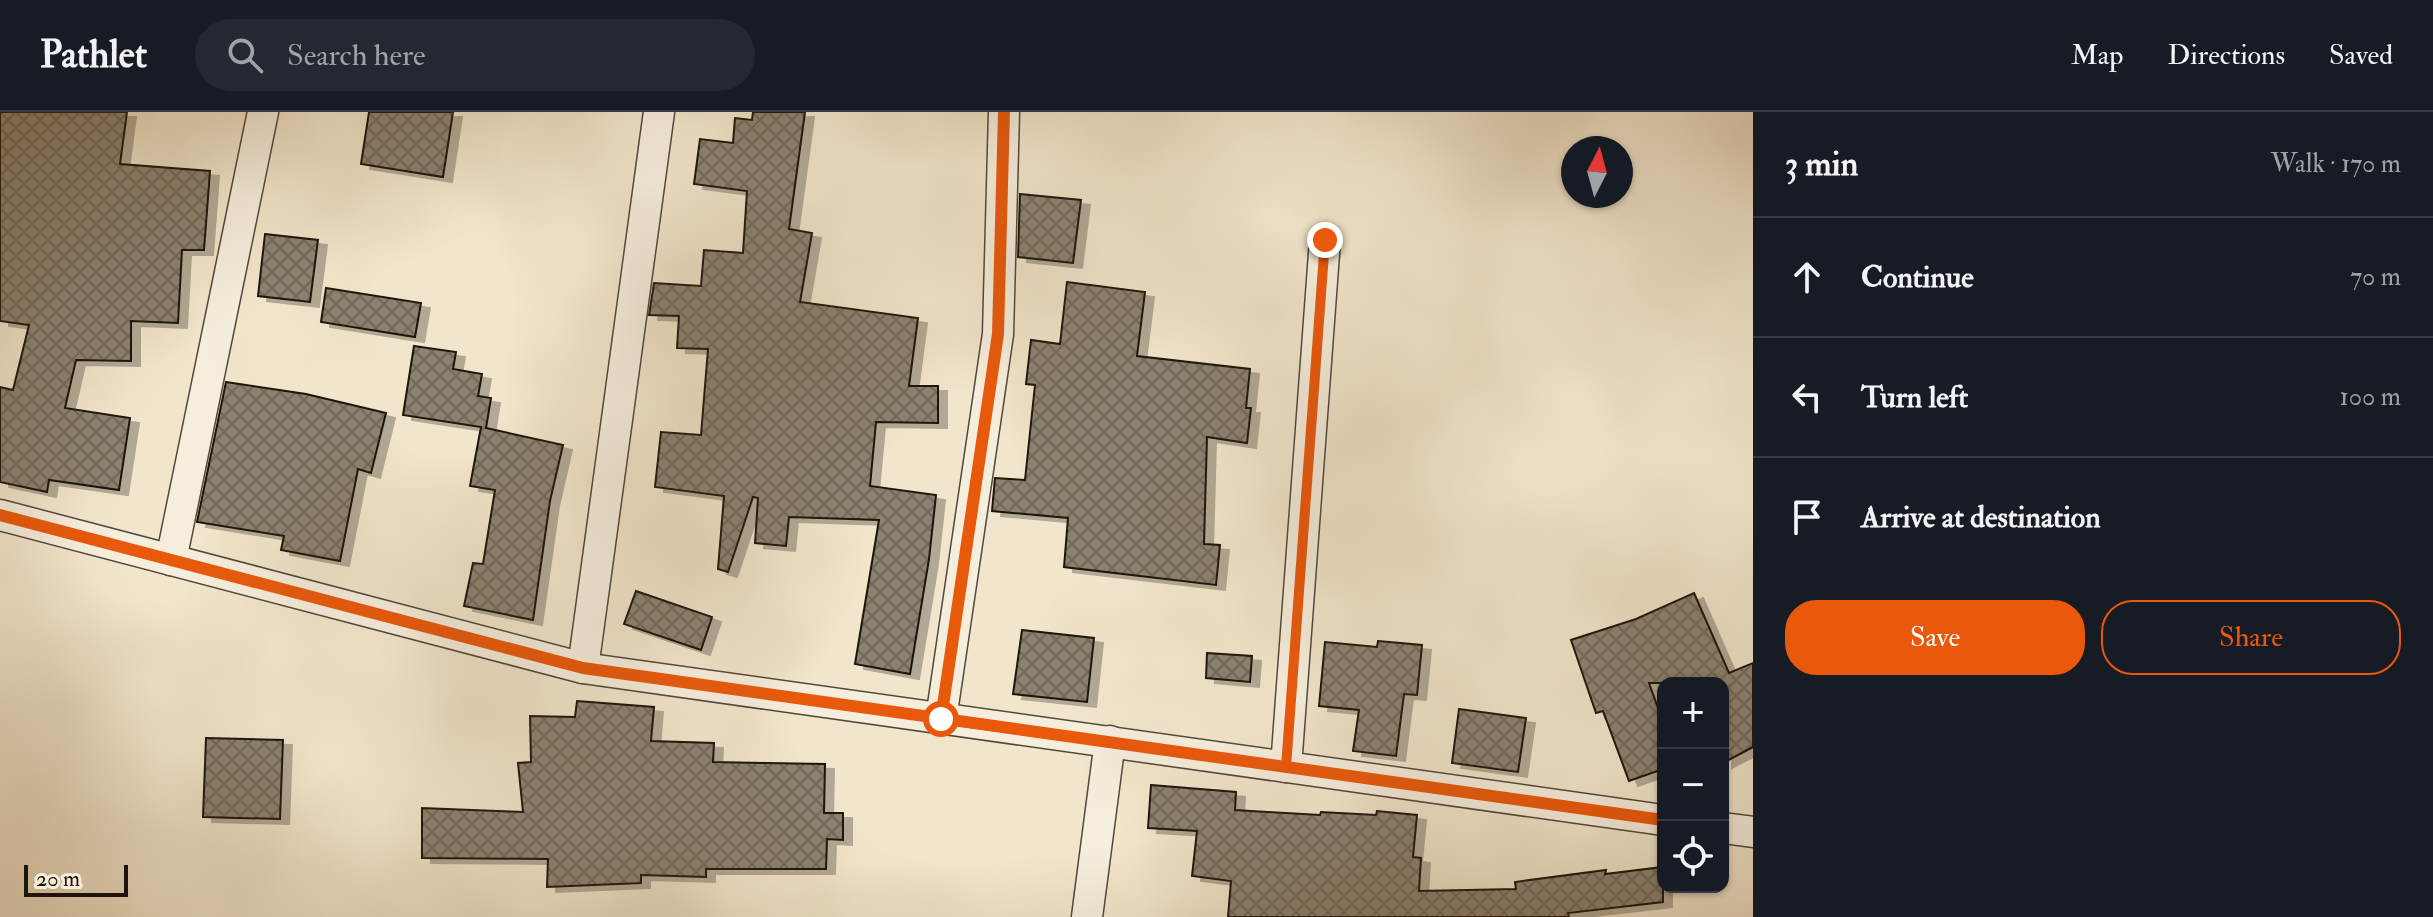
<!DOCTYPE html>
<html lang="en">
<head>
<meta charset="utf-8">
<style>
  body { margin:0; font-family:"IM FELL Double Pica",serif; background:#242831; color:#f1f3f6 }
  .controls { position:absolute; right:24px; bottom:24px; display:grid; overflow:hidden; border-radius:16px; box-shadow:0 2px 6px #0004 }
  .controls button { width:72px; height:72px; display:grid; place-items:center; padding:0; border:0; border-bottom:2px solid #363941; background:#171b24; color:#f1f3f6; font:40px sans-serif }
  .compass { position:absolute; left:1561px; top:24px; width:72px; height:72px; border-radius:50%; background:#171b24; box-shadow:0 2px 6px #0004; rotate:6deg }
  .scale { position:absolute; left:24px; bottom:20px; width:104px; box-sizing:border-box; padding-left:8px; border:4px solid #1d140c; border-top:0; font-size:22px; line-height:28px; white-space:nowrap; color:#1d140c; -webkit-text-stroke:6px #f6eedd; paint-order:stroke }
  .stop { position:absolute; width:24px; height:24px; margin:-18px; border:6px solid #ea580c; border-radius:50%; background:#fff }
  .stop.end { background:#ea580c; border-color:#fff; box-shadow:0 2px 8px #0008 }
  .list { margin:0; padding:0; list-style:none }
  h2 { display:flex; justify-content:space-between; align-items:center; height:104px; margin:0; padding:0 32px; font-size:34px }
  h2 small { font-size:26px; font-weight:400; color:#9ea1a6 }
  .list li { display:grid; grid-template-columns:52px 1fr auto; gap:24px; align-items:center; box-sizing:border-box; height:120px; padding:0 32px; border-top:2px solid #363941 }
  .list b { display:block; font-size:30px; white-space:nowrap }
  .list em { font-size:26px; font-style:normal; color:#9ea1a6 }
  .actions { display:flex; gap:16px; padding:24px 32px }
  .actions a { flex:1; padding:18px 0; border:2px solid #ea580c; border-radius:32px; text-align:center; font-size:28px; color:#ea580c }
  .actions .main { background:#ea580c; color:#fff }
  .icon { flex:none; width:44px; height:44px; fill:none; stroke:currentColor; stroke-width:2; stroke-linecap:round; stroke-linejoin:round }
  .map { position:relative; flex:none; width:1753px; height:805px; overflow:hidden }
  header { display:flex; align-items:center; gap:48px; box-sizing:border-box; height:112px; padding:0 40px; background:#171b24; border-bottom:2px solid #363941 }
  header strong { font-size:38px }
  nav { display:flex; gap:44px; margin-inline-start:auto; font-size:28px }
  .search { width:560px; height:72px; background:#242831; display:flex; align-items:center; gap:20px; box-sizing:border-box; padding:0 28px; border-radius:44px; color:#9ea1a6; font-size:30px }
  main { display:flex }
  aside { flex:1; background:#171b24 }
  .map>svg:first-child { display:block }
  .building { fill:url(#building-cross-hatch); stroke:#1d140c; stroke-width:2; filter:url(#shadow) }
  .lines { fill:none; stroke-linecap:round; stroke-linejoin:round }
  .street-casing { stroke:#52483c; stroke-width:33 }
  .street { stroke:#f6eedd; stroke-width:30 }
  .cycleway-casing { stroke:#f6eedd; stroke-width:17 }
  .cycleway { stroke:#e8590c; stroke-width:12 }
  .route { stroke:#ea580c; stroke-width:10 }
</style>
</head>
<body>
<header>
<strong>Pathlet</strong>
<div class="search"><svg class="icon" aria-label="search" viewBox="0 0 24 24"><circle cx="10" cy="10" r="6"/><path d="M15 15l6 6"/></svg>Search here</div>
<nav><a>Map</a><a>Directions</a><a>Saved</a></nav>
</header>
<main>
<div class="map">
<svg width="1753" height="805" viewBox="0 0 1753 805">
  <defs>
    <pattern id="building-cross-hatch" width="8" height="8" patternUnits="userSpaceOnUse" patternTransform="scale(2)"><rect width="8" height="8" fill="#8b816f"/><path d="M0 0l8 8M0 8l8-8" fill="none" stroke="#71685a"/></pattern>
    <filter id="shadow"><feDropShadow dx="9" dy="5" stdDeviation="0" flood-color="#0004"/></filter>
  </defs>
  <rect width="100%" height="100%" fill="#f1e5cb"/>
  <filter id="stains"><feTurbulence type="fractalNoise" baseFrequency=".0025" numOctaves="4"/><feColorMatrix values="0 0 0 0 .2 0 0 0 0 .09 0 0 0 0 .02 0 0 0 .5 -.17"/></filter>
  <radialGradient id="worn" r=".72"><stop offset=".6" stop-color="#630" stop-opacity="0"/><stop offset="1" stop-color="#630" stop-opacity=".3"/></radialGradient>
  <g class="building">
    <path d="M0,0h127l-7,52 90,7 -6,79h-22l-4,73 -47,-2v40l-55,-1 -11,48 65,10 -11,72 -70,-10 -2,12 -47,-10v-95l13,3 16,-65 -29,-4z"/>
    <path d="M369,0h84l-10,65 -82,-13z"/>
    <path d="M753,0h52l-16,117 23,4 -12,69 118,16 -9,68h29v37l-62,-1 -6,64 66,9 -7,64 -19,115 -55,-10 24,-144 -90,-3 -3,29 -31,-3 3,-45 -5,-1 -25,75 -10,-3 6,-73 -69,-9 6,-55 40,3 7,-86 -31,-1 2,-32 -30,-1 5,-32 47,3 3,-36 39,3 4,-62 -53,-7 6,-45 33,4 2,-25 17,2z"/>
    <path d="M1020,82l61,6 -8,63 -55,-6z"/>
    <path d="M265,122l53,6 -8,62 -52,-6z"/>
    <path d="M1067,170l78,10 -8,64 113,13 -4,39h5l-4,35 -40,-6 -3,107 16,1 -4,40 -152,-18 4,-49 -76,-7 3,-33 30,2 10,-95 -9,-1 5,-44 29,4z"/>
    <path d="M326,176l95,15 -6,34 -94,-15z"/>
    <path d="M414,234l42,6 -3,17 29,5 -4,22 13,2 -5,30 77,17 -13,56 -17,119 -69,-14 9,-43 10,1 12,-74 -25,-4 11,-59 -78,-12z"/>
    <path d="M226,270l80,12 80,19 -15,60 -13,-4 -18,92 -59,-11 3,-14 -87,-14z"/>
    <path d="M636,479l76,26 -11,33 -77,-26z"/>
    <path d="M1694,481l35,80 24,-10v84l-30,16v-80h-74l14,39v47l-34,12 -26,-70 -7,2 -25,-73 65,-21z"/>
    <path d="M1022,518l72,8 -7,64 -74,-8z"/>
    <path d="M1378,529l44,4 -5,50 -13,-1 -8,62 -43,-5 6,-41 -40,-4 6,-64 52,5z"/>
    <path d="M1207,541l45,3 -2,26 -44,-4z"/>
    <path d="M577,589l77,6 -3,34 63,2 -1,19 112,2 -1,49h19v27l-16,-1 -1,30h-120v8l-65,-2v8l-94,4 1,-28 -126,-1v-50l101,4 -5,-49 13,-1 -1,-46 45,1z"/>
    <path d="M1459,597l67,9 -8,54 -66,-9z"/>
    <path d="M206,626l77,2 -3,79 -77,-2z"/>
    <path d="M1151,673l85,7 -1,18 85,5 1,-3 55,3 1,-4 40,4 -4,42 8,1 -2,33 97,-2 -1,-7 91,-12 -1,4 58,-7v35l-95,11 1,4h-341l3,-36 -39,-5 5,-45 -49,-3z"/>
  </g>
  <g class="lines">
    <g class="street-casing">
      <g id="street">
        <path d="M0,403l583,153 1080,152"/>
        <path d="M171,448l92,-448"/>
        <path d="M583,556l76,-556"/>
        <path d="M941,607l57,-385 6,-222"/>
        <path d="M1286,655l39,-527"/>
        <path d="M1723,716l30,4"/>
        <path d="M1087,805l23,-176"/>
      </g>
    </g>
    <use href="#street" class="street"/>
    <g class="cycleway-casing">
      <g id="cycleway">
        <path d="M0,403l583,153 1080,152"/>
        <path d="M941,607l57,-385 6,-222"/>
      </g>
    </g>
    <use href="#cycleway" class="cycleway"/>
  </g>
  <g class="lines">
    <path class="route" d="M941,607l345,48 39,-527"/>
  </g>
  <rect width="100%" height="100%" filter="url(#stains)"/>
  <rect width="100%" height="100%" fill="url(#worn)"/>
</svg>
<div class="controls">
<button>+</button>
<button>−</button>
<button><svg class="icon" aria-label="locate" viewBox="0 0 24 24"><circle cx="12" cy="12" r="6"/><path d="M12 2v4M12 18v4M2 12h4M18 12h4"/></svg></button>
</div>
<svg class="compass" viewBox="-18 -18 36 36"><path d="M0-13l5 13h-10z" fill="#e53935"/><path d="M0 13l5-13h-10z" fill="#9ea1a6"/></svg>
<div class="scale">20 m</div>
<div class="stop" style="left:941px;top:607px"></div>
<div class="stop end" style="left:1325px;top:128px"></div>
</div>
<aside>
<h2>3 min<small>Walk · 170 m</small></h2>
<ul class="list">
<li><svg class="icon" aria-label="ahead" viewBox="0 0 24 24"><path d="M12 20V5M6 11l6-6 6 6"/></svg><div><b>Continue</b></div><em>70 m</em></li>
<li><svg class="icon" aria-label="left" viewBox="0 0 24 24"><path d="M17 20v-9H6M10 6l-5 5 5 5"/></svg><div><b>Turn left</b></div><em>100 m</em></li>
<li><svg class="icon" aria-label="arrive" viewBox="0 0 24 24"><path d="M6 21V4h12l-3 4 3 4H6"/></svg><div><b>Arrive at destination</b></div></li>
</ul>
<div class="actions"><a class="main">Save</a><a>Share</a></div>
</aside>
</main>
</body>
</html>
